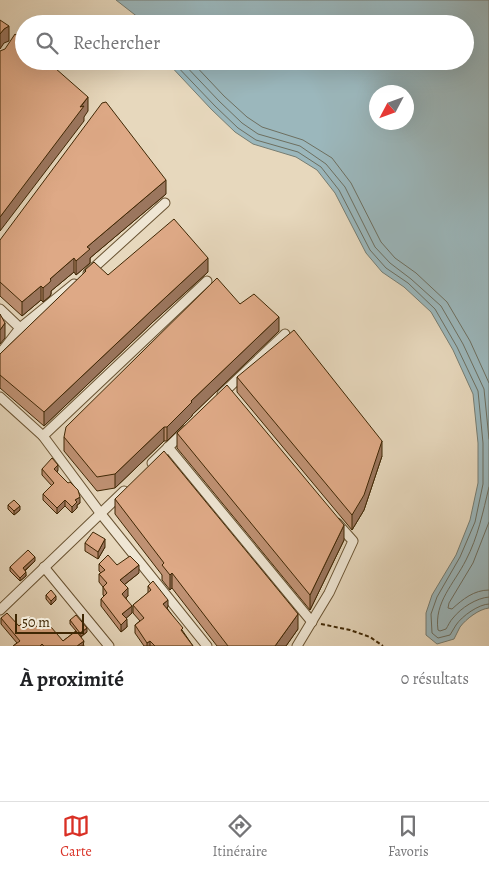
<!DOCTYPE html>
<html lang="fr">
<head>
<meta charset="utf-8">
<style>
  body { margin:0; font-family:Alegreya,serif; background:#f6f6f6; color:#202124 }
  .compass { position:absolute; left:369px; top:85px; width:45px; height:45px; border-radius:50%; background:#fff; box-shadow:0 5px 20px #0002; rotate:229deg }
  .scale { position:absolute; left:15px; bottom:12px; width:69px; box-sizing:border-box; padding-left:5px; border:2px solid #3f2704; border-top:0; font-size:14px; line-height:18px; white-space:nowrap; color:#3f2704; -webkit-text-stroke:4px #efe6d4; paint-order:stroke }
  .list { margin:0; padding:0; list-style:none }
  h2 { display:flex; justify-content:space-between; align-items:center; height:65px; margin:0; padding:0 20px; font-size:21px }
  h2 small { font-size:16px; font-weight:400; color:#757577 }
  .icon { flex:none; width:28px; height:28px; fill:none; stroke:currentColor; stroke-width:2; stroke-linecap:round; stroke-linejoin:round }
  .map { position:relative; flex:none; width:489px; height:646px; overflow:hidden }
  .search { position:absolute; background:#fff; box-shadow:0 5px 20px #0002; left:15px; right:15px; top:15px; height:55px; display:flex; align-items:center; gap:12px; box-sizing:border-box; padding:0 18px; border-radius:28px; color:#757577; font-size:19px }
  .sheet { height:155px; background:#fff }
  nav { display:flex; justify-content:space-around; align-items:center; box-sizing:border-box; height:70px; border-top:1px solid #e0e0e0; background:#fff; font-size:14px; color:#757577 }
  nav a { display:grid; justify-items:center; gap:2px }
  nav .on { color:#d93025 }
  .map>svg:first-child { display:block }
  .water { fill:#9bb7bc; stroke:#767d72; fill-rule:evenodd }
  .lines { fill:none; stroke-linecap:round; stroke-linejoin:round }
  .shore { stroke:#6d6f60; stroke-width:1 }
  .minor-casing { stroke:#695332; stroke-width:11 }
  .path { stroke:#3f2704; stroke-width:2; stroke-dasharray:4 2.5; stroke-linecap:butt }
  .minor { stroke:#efe6d4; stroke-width:9 }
  .wall { fill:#bf9173; stroke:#3f2704 }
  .shaded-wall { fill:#9b765e; stroke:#3f2704 }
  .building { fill:#dea986; stroke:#3f2704 }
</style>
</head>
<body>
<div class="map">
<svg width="489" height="646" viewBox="0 0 489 646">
  <rect width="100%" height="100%" fill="#e7d8bd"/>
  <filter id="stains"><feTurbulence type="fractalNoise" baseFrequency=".004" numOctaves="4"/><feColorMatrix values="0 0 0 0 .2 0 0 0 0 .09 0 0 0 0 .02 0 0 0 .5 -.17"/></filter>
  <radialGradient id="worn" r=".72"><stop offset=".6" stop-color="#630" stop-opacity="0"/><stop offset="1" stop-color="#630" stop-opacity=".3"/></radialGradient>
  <path class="water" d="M116,0h373v608c-10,1 -23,11 -29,19 -2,4 -4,8 -6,12l-17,5 -11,-9v-22l6,-18 24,-40 14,-35 8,-37v-40l-5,-49 -20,-44 -22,-38 -27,-25 -22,-15 -16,-19 -31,-60 -18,-23 -21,-13 -43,-13 -18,-12 -24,-23 -45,-48h299v-37h-321l-5,-6zM376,92h30v30h-30z"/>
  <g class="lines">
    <g class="shore">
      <path d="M172,61l43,45 23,22 18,12 42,12 23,15 18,23 31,60 16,18 22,15 27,26 22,38 21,44 5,52v41l-8,38 -15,35 -23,40 -6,17 1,19 6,5 12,-3c2,-3 4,-7 6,-10 6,-9 23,-21 33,-21"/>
      <path d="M181,61l38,40 23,22 16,11 42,12 26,18 19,23 30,60 15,16 21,16 30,27 22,38 21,45 5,50"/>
      <path d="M191,61l33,35 23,21 15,10 41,13 29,18 19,25 30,59 14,16 21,15 31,29 23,39 19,42"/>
      <path d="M489,487c-6,25 -11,50 -23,73 -12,24 -32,42 -28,70l2,1 6,-2c2,-3 4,-8 7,-11 8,-10 23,-20 36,-21"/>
      <path d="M489,522l-16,41 -24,40 -1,5 4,1c11,-10 22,-19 37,-19"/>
    </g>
    <g class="minor-casing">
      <g id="minor">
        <path d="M88,273l77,-70"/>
        <path d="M0,309l20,19"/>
        <path d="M0,354l20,-26 54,-44"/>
        <path d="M222,394l63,-60"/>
        <path d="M0,397l43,39 58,78 106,132"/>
        <path d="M43,436l164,-155"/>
        <path d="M168,447l144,175"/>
        <path d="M152,463l34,-33"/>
        <path d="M44,567l65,79"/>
        <path d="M0,610l124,-119"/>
        <path d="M297,646l32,-53 24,-52 -16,-18"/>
      </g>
    </g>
    <path class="path" d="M321,624l29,6 20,7 13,9"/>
    <use href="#minor" class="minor"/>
  </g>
  <g class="wall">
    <path d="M166,194l-76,64v5l-14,12 -2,-3 -23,19v3l-1,2 -7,6 -2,-2 -19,16 -22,-20v-56z"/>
    <path d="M85,270l23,5 100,-3 -55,50 -109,104 -44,-38v-34l85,-81z"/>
    <path d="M240,304l39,27 -87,84v1l-25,25h-3l-49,47 -18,3 -33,-40v-14z"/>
    <path d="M237,377l145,79 -18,54 -12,20 -115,-138z"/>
    <path d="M177,433l167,107 -34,70 -133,-162z"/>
    <path d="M42,469l16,1 -1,2 23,31 -3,2v3l-5,5 -7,-7 -8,8 -14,-14v-6l9,-8 -10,-11z"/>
    <path d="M115,499l183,130 -12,17h-69l-45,-58 -2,2 -8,-10v-5l-47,-61z"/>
    <path d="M8,505l12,5 -6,5 -6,-6z"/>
    <path d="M85,543l20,4 -7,12 -13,-8z"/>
    <path d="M35,561l-10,10 1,5 -6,5 -10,-10v-4z"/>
    <path d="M99,564l18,1 22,8 -15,12 4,11 -2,2 6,15 -6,5 1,9 -6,5 -20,-26v-7l3,-3 -1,-1v-8l-4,-5v-8l2,-1 -2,-2z"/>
    <path d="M148,586l20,21 -1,1 26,38h-49l-9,-13v-8l5,-4 -7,-8v-8l15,-12z"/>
    <path d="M46,595l10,5 -5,5 -5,-6z"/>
    <path d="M1,618l18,8 18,1 26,14 13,-10 -6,-7v-4l17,12 -6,5 3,9h-71l4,-3 -16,-19z"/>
  </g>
  <g class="shaded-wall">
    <path d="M9,26v15l-5,2 -4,6v-15l4,-5z"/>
    <path d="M88,97v14l-4,6v4l-84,110v-14z"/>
    <path d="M166,180v14l-76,64v5l-14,12v-14l11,-14z"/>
    <path d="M74,258v14l-23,19v3l-1,2 -7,6v-14l7,-9z"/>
    <path d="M208,258v14l-55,50 -109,104v-14l109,-103z"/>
    <path d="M41,286v14l-19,16v-14z"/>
    <path d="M279,317v14l-87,84v1l-25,25v-14l24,-26z"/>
    <path d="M5,323v15l-5,6v-14z"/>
    <path d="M164,427v14l-49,47v-14z"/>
    <path d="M382,441v15l-18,54 -12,20v-15z"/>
    <path d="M58,465v5l-4,5v-6z"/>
    <path d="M80,497v6l-3,2v3l-5,5v-6l3,-7z"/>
    <path d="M65,500v6l-8,8v-6z"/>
    <path d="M20,506v4l-6,5v-4z"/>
    <path d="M344,525v15l-34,70v-15z"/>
    <path d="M105,539v8l-7,12v-7z"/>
    <path d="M35,557v4l-12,11v-4z"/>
    <path d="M139,565v8l-19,15v-8z"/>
    <path d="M26,572v4l-6,5v-3z"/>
    <path d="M172,573v15l-2,2v-15z"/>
    <path d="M128,588v8l-6,5v-7z"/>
    <path d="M56,596v4l-5,5v-4z"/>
    <path d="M168,600v7l-5,4v-7z"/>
    <path d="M132,606v7l-10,9v-8z"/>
    <path d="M298,614v15l-12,17h-11z"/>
    <path d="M127,619v8l-6,5v-7z"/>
    <path d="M87,628v4l-7,5v-4z"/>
    <path d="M84,641l-1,5h-6z"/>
    <path d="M150,641v5h-3v-3z"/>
  </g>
  <g class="building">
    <path d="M0,20l9,6 -5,3 -4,5z"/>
    <path d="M15,34l9,7v20h23l41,36 -8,10 4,-1 -84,111v-166l5,-2z"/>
    <path d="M106,102l60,78 -79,67 3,2 -14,12 -2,-3 -24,21 1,1 -1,2 -7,6 -2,-2 -19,16 -22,-20v-42l102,-137z"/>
    <path d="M174,219l34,39 -55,51 -109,103 -44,-37v-21l86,-83 -1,-1 9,-8 14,13z"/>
    <path d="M217,278l23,26 14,-10 25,23 -88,84 1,1 -25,25h-3l-49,47 -18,3 -33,-40 2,-10z"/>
    <path d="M0,314l5,9 -5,7z"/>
    <path d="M294,330l88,111 -18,54 -12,20 -115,-138z"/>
    <path d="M227,385l117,140 -34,70 -133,-162z"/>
    <path d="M164,451l134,163 -23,32h-47l-56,-73 -2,2 -8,-10 2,-2 -49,-64z"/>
    <path d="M52,458l6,7 -4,4 14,14 2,-1 8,8 2,7 -5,3 2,2 -5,5 -7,-7 -8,8 -14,-14 11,-11 -12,-14z"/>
    <path d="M14,500l6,6 -6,5 -6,-6z"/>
    <path d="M93,532l12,7 -7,13 -13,-9z"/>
    <path d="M28,550l7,7 -12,11 3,4 -6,6 -10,-11z"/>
    <path d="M108,555l9,10 13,-9 9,9 -19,15 8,8 -6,6 10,12 -10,8 5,5 -6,6 -20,-26 6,-6 -4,-6 4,-4 -8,-9 6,-4 -6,-6z"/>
    <path d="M153,581l15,19 -5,4 20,24 -2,2 12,16h-38l-5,-5 -3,2 -12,-18 9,-7 -11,-13 18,-15 -3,-4z"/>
    <path d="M51,590l5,6 -5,5 -5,-6z"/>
    <path d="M7,613l12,13 10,-9 8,10 8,-7 18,21 13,-10 8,10 -7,5h-33l-2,-2 -2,2h-27l7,-5 -19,-23z"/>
    <path d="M76,615l11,13 -7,5 -10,-13z"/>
  </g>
  <rect width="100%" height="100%" filter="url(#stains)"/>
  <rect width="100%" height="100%" fill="url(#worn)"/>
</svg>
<svg class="compass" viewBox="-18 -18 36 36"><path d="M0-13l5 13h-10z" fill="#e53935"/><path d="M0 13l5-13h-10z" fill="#757577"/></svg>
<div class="scale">50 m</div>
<div class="search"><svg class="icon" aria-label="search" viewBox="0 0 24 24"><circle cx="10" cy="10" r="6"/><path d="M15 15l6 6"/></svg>Rechercher</div>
</div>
<section class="sheet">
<h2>À proximité<small>0 résultats</small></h2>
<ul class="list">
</ul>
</section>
<nav>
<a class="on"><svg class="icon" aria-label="map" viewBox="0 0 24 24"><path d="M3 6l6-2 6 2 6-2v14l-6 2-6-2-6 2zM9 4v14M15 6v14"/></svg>Carte</a>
<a><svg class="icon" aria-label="directions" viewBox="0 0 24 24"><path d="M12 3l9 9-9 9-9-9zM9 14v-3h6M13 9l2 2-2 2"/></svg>Itinéraire</a>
<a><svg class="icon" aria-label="saved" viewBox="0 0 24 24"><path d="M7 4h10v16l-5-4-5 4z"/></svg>Favoris</a>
</nav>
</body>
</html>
